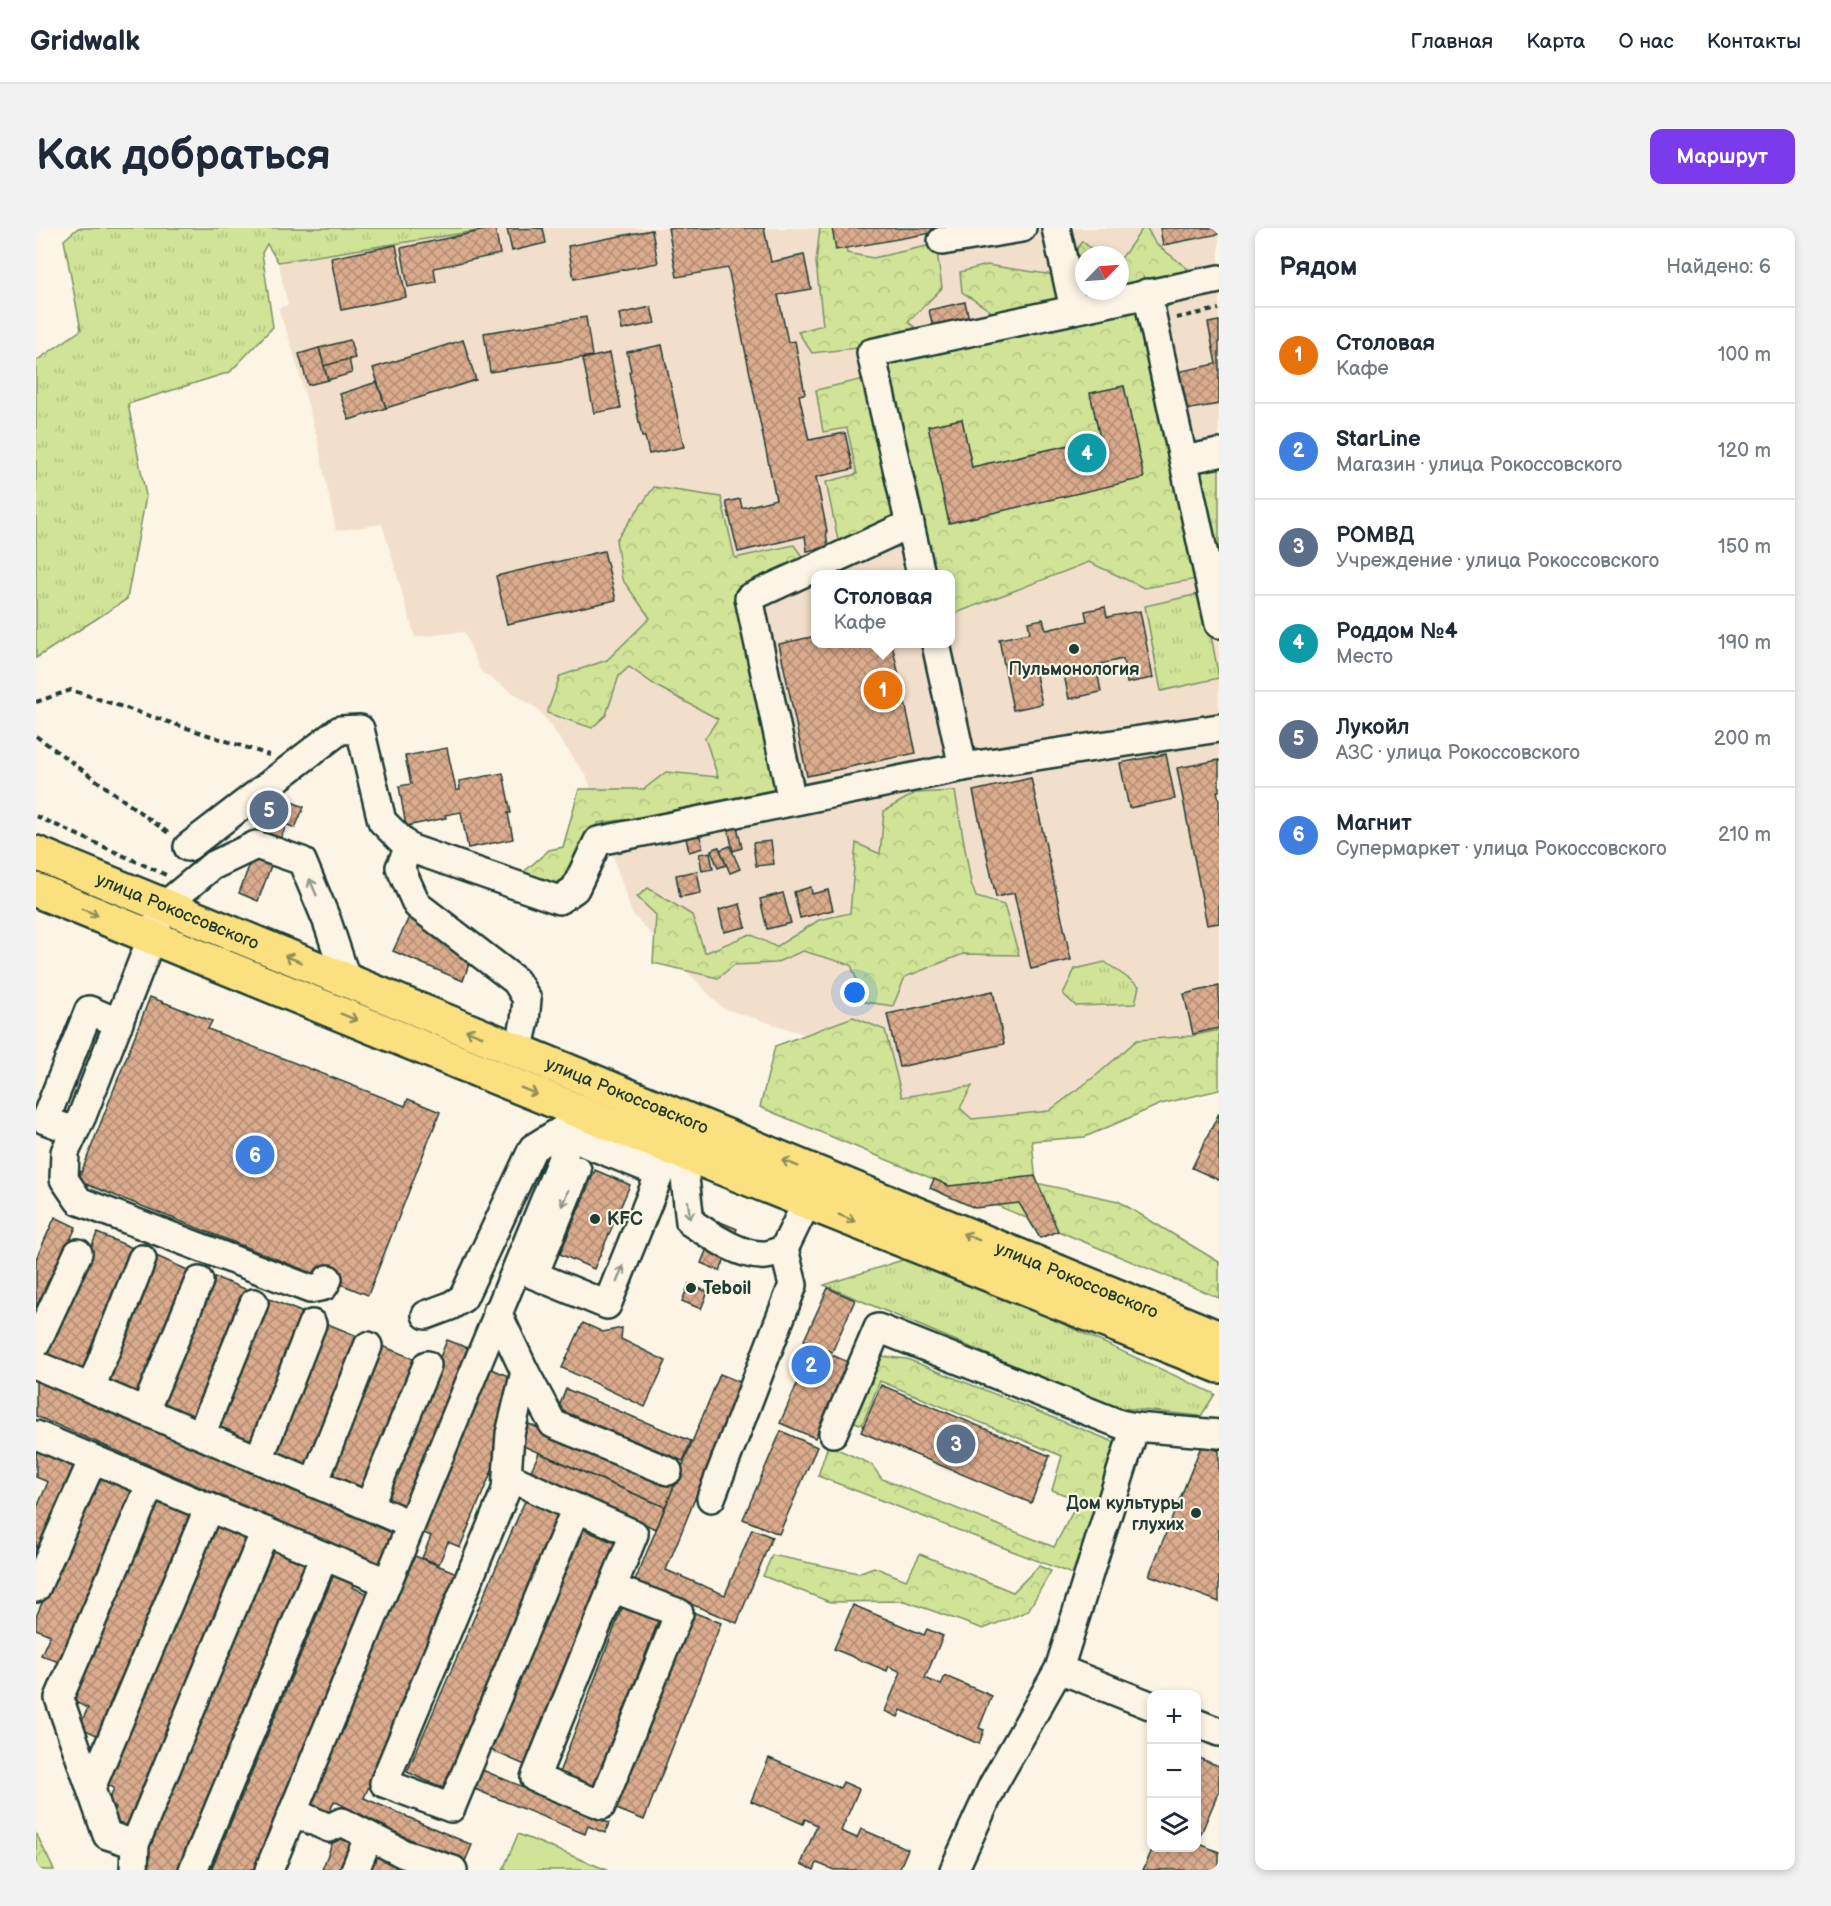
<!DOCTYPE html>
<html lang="ru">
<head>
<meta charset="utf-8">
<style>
  body { margin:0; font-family:"Balsamiq Sans",sans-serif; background:#f2f2f3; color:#1f2937 }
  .controls { position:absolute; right:18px; bottom:18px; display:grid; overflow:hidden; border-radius:12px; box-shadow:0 3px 9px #0003 }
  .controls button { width:54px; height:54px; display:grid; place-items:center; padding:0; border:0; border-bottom:2px solid #e0e1e3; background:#fff; color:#1f2937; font:30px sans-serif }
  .compass { position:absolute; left:1039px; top:18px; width:54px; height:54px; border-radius:50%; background:#fff; box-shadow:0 3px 9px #0003; rotate:65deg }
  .you { position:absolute; left:819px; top:765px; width:21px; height:21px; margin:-15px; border:4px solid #fff; border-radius:50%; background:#1a73e8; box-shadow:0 0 0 9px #1a73e833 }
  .badge { display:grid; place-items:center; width:39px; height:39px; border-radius:50%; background:#7c3aed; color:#fff; font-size:20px; font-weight:700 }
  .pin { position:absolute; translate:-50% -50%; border:3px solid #fff; box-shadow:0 2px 6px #0006 }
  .popup { position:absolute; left:775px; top:342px; width:144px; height:78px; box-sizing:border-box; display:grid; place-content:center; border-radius:12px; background:#fff; filter:drop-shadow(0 2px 4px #0005); font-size:20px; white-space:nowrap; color:#747a83 }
  .popup b { font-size:22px; color:#1f2937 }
  .popup::after { content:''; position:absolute; left:50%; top:100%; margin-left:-12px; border:12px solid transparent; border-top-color:#fff }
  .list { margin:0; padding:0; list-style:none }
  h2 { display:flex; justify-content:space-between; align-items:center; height:78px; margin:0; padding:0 24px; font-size:26px }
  h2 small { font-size:20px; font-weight:400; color:#747a83 }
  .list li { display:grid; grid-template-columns:39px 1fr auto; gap:18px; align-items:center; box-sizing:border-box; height:96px; padding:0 24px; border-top:2px solid #e0e1e3 }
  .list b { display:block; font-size:22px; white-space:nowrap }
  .list p { margin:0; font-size:20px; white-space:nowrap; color:#747a83 }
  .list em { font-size:20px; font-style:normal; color:#747a83 }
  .icon { flex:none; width:33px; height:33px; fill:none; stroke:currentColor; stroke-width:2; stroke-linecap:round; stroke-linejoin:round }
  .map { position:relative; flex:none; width:1183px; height:1642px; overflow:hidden; border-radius:12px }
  header { display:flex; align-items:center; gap:36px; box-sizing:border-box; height:84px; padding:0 30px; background:#fff; border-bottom:2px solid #e0e1e3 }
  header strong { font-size:28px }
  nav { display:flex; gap:33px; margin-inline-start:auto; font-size:21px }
  .intro { display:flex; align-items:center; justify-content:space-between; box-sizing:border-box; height:144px; padding:0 36px }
  h1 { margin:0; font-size:42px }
  .button { padding:15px 27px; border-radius:12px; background:#7c3aed; color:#fff; font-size:21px; font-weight:700 }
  main { display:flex; gap:36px; padding:0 36px }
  aside { flex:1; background:#fff; border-radius:12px; box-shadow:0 3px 9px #0003 }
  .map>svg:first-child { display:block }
  .built { fill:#f2dfcb; fill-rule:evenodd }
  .grass { fill:url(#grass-tufts); stroke:#789066; stroke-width:1.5 }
  .forest { fill:url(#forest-crowns); stroke:#789066; stroke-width:1.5 }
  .pitch { fill:#d1e397; stroke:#789066; stroke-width:1.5 }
  .building { fill:url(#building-cross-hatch); stroke:#1f3d34; stroke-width:1.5 }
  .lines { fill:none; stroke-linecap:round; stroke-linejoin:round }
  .minor-casing { stroke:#1f3d34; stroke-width:32 }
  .highway-casing { stroke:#1f3d34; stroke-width:38 }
  .path { stroke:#1f3d34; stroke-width:4; stroke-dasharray:6 4.5; stroke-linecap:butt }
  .minor { stroke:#fcf5e5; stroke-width:27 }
  .highway { stroke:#fbe080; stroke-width:33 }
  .oneway { stroke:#8e998c }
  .oneway2 { stroke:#8d8e5a }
  .poi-dot { fill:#1f3d34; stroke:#fcf5e5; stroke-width:2 }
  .labels { text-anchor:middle; stroke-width:4.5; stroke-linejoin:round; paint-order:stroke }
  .poi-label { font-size:18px; font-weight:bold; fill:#1f3d34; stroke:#fcf5e5; text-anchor:start }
  .street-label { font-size:18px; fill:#1f3d34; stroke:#fcf5e5 }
</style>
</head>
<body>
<header>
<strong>Gridwalk</strong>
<nav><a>Главная</a><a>Карта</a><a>О нас</a><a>Контакты</a></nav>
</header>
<div class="intro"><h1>Как добраться</h1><a class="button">Маршрут</a></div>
<main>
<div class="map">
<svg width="1183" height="1642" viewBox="0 0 1183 1642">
  <defs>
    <pattern id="grass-tufts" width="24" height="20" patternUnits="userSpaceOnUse" patternTransform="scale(1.5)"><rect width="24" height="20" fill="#d1e397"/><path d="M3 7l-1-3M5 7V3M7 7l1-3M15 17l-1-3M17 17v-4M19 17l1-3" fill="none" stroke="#b3c483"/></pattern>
    <pattern id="forest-crowns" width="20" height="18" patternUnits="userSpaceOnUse" patternTransform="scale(1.5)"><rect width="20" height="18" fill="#d1e397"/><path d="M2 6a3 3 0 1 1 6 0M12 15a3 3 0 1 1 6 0" fill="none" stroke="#b3c483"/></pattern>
    <pattern id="building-cross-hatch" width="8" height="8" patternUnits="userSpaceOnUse" patternTransform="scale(1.5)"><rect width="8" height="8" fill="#dbab8d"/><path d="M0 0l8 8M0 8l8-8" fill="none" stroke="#b18c74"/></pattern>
  </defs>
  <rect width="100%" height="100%" fill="#fcf5e5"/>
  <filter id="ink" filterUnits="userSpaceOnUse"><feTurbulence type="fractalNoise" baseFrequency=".0167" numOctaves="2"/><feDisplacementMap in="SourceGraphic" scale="12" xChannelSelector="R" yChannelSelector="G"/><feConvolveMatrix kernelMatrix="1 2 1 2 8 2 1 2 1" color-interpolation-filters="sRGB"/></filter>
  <g filter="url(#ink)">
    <path class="built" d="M460,0h723v850l-162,48 -92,37 -65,-66 -71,-55 -107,-34 -90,-94 -45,-137 -48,-67 -58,-38 -17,-40 -49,5 -33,-113 -46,7 -19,-93 -24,-87 -15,-43 10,-3 -10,-43zM1048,27h36v36h-36zM780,346h134v70h-134z"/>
    <g class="grass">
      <path d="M42,0h418l-218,34 -11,-18 -5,9 11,74 -43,45 -102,32 18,92 -19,103 -91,59v-297l45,-31 -17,-90z"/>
      <path d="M1183,233v119l-23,-114z"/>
      <path d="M1167,365l16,85 -58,13 -16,-85z"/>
      <path d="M1069,734l34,24 -4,18 -59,2 -13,-12 12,-25z"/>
      <path d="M879,1028l300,138 -14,22 -89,-9 -288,-122z"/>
    </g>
    <g class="forest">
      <path d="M784,0h22l5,25 26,5 63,-14 6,44 -34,34 37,28 53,-34 -36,-24 -2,-20 27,-7 73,11 22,-35 16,14h-14v36h36v-31l23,-32h4l8,15 38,30 -50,66 55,240 -54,9 -55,-26 -138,53 -1,-41h-16l-17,-64 -78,35 -13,-63 31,-8 -10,-46 -24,4 -7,-42 74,-17 -6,-28 -72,8 -14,-21 25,-7 -7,-63z"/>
      <path d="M618,259l67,10 14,61 59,-13 12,17 -68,29 40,188 -12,34 -102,2 -66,8 -33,62 -10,4 -37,-12 31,-27 14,-3 16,-58h65l22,-17 52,5 -13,-39 13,-19 -60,-32 -29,-20 -10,9 -13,39 -14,13 -45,-15 13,-37 47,-16 43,-42 -28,-39 -6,-39z"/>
      <path d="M919,563l16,92 5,14 28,8 15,50 -56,-1 -58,23 -12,29 -28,-4 -14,-37 -48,-14 -28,12 -41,2 -16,13 -65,-15 3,-48 -19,-18 11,-9 44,27 13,38 45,-19 26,13 43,-27 31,-7 6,-70 24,11 4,-43 31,-18z"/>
      <path d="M817,789l32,13 17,67 70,-11 -12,22 12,11 77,-8 49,-37 39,-34 55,-4 27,-6v60l-58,14 -76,33 -53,4 4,42 82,18 101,61v36l-459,-191 15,-61z"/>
      <path d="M835,1127l36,4 212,85 -47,130 -254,-98 10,-31 43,19 11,15 172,68 25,-47 -27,-10 10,-34 -182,-75 -18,44 -19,-8z"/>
      <path d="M884,1326l93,38 26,-26 12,5 -23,40 -45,18 -78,-28 -75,1 -67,-26 9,-21 86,18 16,-6 32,13z"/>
      <path d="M0,1605l18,37h-18z"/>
    </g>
    <path class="pitch" d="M482,1606l89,36h-104z"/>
    <g class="building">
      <path d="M459,0l5,26 -66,14 2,14 -28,5 -7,-39z"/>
      <path d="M507,0l3,15 -34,8 -5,-22z"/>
      <path d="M632,0h96l7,34 33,-7 7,34 -33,6 10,47 7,-1 10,53 -6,1 10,45 36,-7 8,36 -37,8 11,54h-1l2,16 -21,4 -2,-15 -67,16 -12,-50 14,-3 2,9 34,-9 -48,-231 -51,9z"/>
      <path d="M796,0h116l1,2 -113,20z"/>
      <path d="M1124,0h59v6l-56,11z"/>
      <path d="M616,2l6,33 -84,16 -6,-33z"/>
      <path d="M360,17l10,52 -65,13 -10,-52z"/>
      <path d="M929,74l4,17 -36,8 -4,-17z"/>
      <path d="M615,79l4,16 -33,7 -3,-16z"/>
      <path d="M550,89l6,39 -102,16 -6,-39z"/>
      <path d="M1183,93v83l-34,6 -8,-38 39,-8 -8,-41z"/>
      <path d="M314,112l5,18 -31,8 -5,-18z"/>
      <path d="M427,112l13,40 -90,28 -13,-40z"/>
      <path d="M626,117l22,102 -35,7 -4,-17h-3l-13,-65 2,-1 -4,-19z"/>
      <path d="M283,120l9,32 -20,5 -9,-31z"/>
      <path d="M574,125l11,55 -27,5 -11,-54z"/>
      <path d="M313,131l3,14 -24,7 -4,-14z"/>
      <path d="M341,154l9,26 -37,12 -9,-26z"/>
      <path d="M1088,158l20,92 -195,45 -21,-97 34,-7 10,48 128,-29 -10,-45z"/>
      <path d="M568,323l12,49 -109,24 -11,-48z"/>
      <path d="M1069,379l2,10 33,-6 13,67 -26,5 -4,-24 -27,6 5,27 -32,7 -6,-29 -27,5 6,29 -29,6 -14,-71 31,-6 -2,-11 15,-3 3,11 41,-9 -2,-10z"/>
      <path d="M780,408v8h76l24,109 -109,23 -28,-132z"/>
      <path d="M411,520l9,42h4l-1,-9 44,-8 8,40h-3l5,26 -45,9 -7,-36 -16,3 1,3 -40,8 -7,-40 12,-2 -6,-28z"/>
      <path d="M1130,526l9,45 -46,9 -9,-45z"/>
      <path d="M1183,532v31h-2l2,9v123l-12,2 -30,-157z"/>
      <path d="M995,550l40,182 -40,9 -17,-76 -18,4 -23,-106z"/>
      <path d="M234,565l34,14 -9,21 -34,-14z"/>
      <path d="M232,587l19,7 -29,79 -19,-8z"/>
      <path d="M701,598l5,22 -9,3 -5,-23z"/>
      <path d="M662,602l5,18 -14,4 -4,-19z"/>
      <path d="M735,613l3,23 -18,2 -3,-23z"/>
      <path d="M694,618l10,23 -10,4 -10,-23z"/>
      <path d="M683,619l7,18 -8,3 -7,-18z"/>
      <path d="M674,624l3,17 -11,2 -3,-17z"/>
      <path d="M661,643l4,22 -21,4 -4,-22z"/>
      <path d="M775,659l1,7 16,-4 5,20 -33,8 -6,-26z"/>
      <path d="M747,665l8,30 -24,6 -7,-30z"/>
      <path d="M704,676l6,23 -22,5 -5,-22z"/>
      <path d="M373,689l62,41 -8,23 -70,-30z"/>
      <path d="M1183,758v42l-26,6 -9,-40z"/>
      <path d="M957,763l11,53 -105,23 -12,-53z"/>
      <path d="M114,769l62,24 -4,8 197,77 3,-7 32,13 -72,183 -290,-114z"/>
      <path d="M1183,885v67l-27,-12z"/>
      <path d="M559,942l35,15 -36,84 -34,-15z"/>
      <path d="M999,948l23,55 -18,7 -21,-35 -44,5 -45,-20 4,-9 15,7z"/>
      <path d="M19,989l21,10 -40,88v-56z"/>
      <path d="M682,993l19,8 -17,42 -19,-8z"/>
      <path d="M61,1005l38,16 -53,127 -37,-15z"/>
      <path d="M118,1027l38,17 -52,127 -39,-15z"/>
      <path d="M176,1048l38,15 -53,133 -39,-16z"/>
      <path d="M653,1056l19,8 -7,17 -19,-8z"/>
      <path d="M792,1060l27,12 -23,52 -28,-12z"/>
      <path d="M231,1070l39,16 -54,133 -39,-16z"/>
      <path d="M287,1094l39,16 -54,133 -39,-16z"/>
      <path d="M547,1095l20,9 19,-4 -1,11 45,22 -21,46 -83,-39z"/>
      <path d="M411,1112l21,8 -67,165 -21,-8z"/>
      <path d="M344,1117l39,16 -54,133 -39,-16z"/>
      <path d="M777,1119l35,15 -33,76 -35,-15z"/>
      <path d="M451,1139l33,14 -14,56 -46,110 -12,-5 -9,22 -17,-6 9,-22 -12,-5z"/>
      <path d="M0,1145l359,154 -16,37 -343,-148z"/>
      <path d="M684,1146l22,9 -76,187 59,25 27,-66 20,8 -35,86 -102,-42z"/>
      <path d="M845,1157l169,71 -19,47 -170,-71z"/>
      <path d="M530,1161l125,52 -8,20 -125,-52z"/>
      <path d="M493,1196l145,62 -9,21 -144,-62z"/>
      <path d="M745,1203l36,16 -38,87 -36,-15z"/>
      <path d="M1166,1216l17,7v151l-70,-27z"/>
      <path d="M0,1218l41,18 -41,95v-49l12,-28 -12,-5z"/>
      <path d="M503,1225l126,54 -9,22 -127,-54z"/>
      <path d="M61,1246l38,17 -74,172 -20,-8 9,-20 -14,-6v-12z"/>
      <path d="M120,1271l39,16 -94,222 -22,-10 9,-19 -17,-8z"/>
      <path d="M489,1273l38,17 -118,271 -38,-17z"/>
      <path d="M178,1297l37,16 -119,287 -20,-9 4,-12 -9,-3 7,-16 -10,-5z"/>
      <path d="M544,1300l37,16 -92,221 -37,-16z"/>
      <path d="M234,1321l37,16 -126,305 -44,-1z"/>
      <path d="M379,1328l44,18 -95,224 108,47 -9,21 -129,-65 -7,18 -22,-10z"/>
      <path d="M299,1344l20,8 -3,7 16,7 -112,276h-45z"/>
      <path d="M587,1377l36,14 -66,173 -36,-14z"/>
      <path d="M817,1377l71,30 3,-6 16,7 -18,42 16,7 4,-9 47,20 -13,32 5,2 -5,14 -78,-34 -3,7 -13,-6 16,-39 -12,-6 -2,5 -53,-22z"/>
      <path d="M654,1383l31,12 -77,197 -30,-12z"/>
      <path d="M1160,1529l23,9v25l-22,52 22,9v18h-76l10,-22h43z"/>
      <path d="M733,1530l71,30 3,-6 16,7 -18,42 16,7 4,-9 47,20 -9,21h-65l-17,-7 -3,7 -13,-6 16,-39 -12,-6 -2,5 -52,-23z"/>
      <path d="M444,1541l129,54 -4,10 -17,-7 -3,8 -113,-46z"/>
      <path d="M299,1608l22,10 -10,24h-25z"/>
      <path d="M339,1628l21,10 -2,4h-25z"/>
    </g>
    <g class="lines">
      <g class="minor-casing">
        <g id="minor">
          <path d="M1020,0l18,81"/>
          <path d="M906,13l80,-13"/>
          <path d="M1111,65l72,331"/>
          <path d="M1148,232l35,-7"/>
          <path d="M885,346l-50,-221 348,-74"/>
          <path d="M900,416l27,123"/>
          <path d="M756,573l-43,-203 161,-74"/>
          <path d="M152,619l152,-117 20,-1 22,92 27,27 150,52 16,-11 23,-48 365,-74 256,-39"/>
          <path d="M373,620l-9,19 17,38 99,76 11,18 -2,22 -7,30"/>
          <path d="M38,903l-29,-11 44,-110 30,13"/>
          <path d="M646,924l8,70c19,12 48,33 71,33 8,1 15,-3 23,-6l23,-47"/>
          <path d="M292,1051l-4,7 -14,3 -231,-88 -15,-22 1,-27 17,-36 82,-210 48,-40 44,-21 46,16 25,60 20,60"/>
          <path d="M461,1084l28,60 -15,62 -4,56 -122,293 67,25 125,-300 -69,-32"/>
          <path d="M390,1087l24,-9 13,-8 70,-150 44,-27 10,23 73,29 -53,132 -73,-30 43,-105"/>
          <path d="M0,1116l42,-91"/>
          <path d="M0,1137l374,159"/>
          <path d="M489,1144l28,52 115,47"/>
          <path d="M55,1160l51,-129"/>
          <path d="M109,1183l54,-130"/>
          <path d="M797,1205l45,-105 242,96 15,3 84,7"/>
          <path d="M0,1207l350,147"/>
          <path d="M165,1207l53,-132"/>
          <path d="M223,1231l53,-135"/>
          <path d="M278,1255l54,-137"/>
          <path d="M675,1270l82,-213 -9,-36"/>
          <path d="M333,1278l58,-141"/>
          <path d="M540,1280l58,26 -99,244 67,27 77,-192 -67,-25"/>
          <path d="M0,1360l57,-129"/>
          <path d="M1023,1441l76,-242"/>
          <path d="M1160,1495l23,9"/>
          <path d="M55,1560l118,-281"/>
          <path d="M257,1584l36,16 13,-6 62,32 49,16"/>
          <path d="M99,1616l130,-313"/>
          <path d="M98,1642l1,-26 -28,-9 -48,-137 92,-215"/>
          <path d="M157,1642l131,-314"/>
          <path d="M233,1642l312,-758"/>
          <path d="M319,1642l14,-34"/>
          <path d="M918,1642l39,-85 66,-116 93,37"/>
        </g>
      </g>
      <g class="highway-casing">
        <g id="highway">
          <path id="s1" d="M0,625l1183,485"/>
          <path d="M0,662l545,222 638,254"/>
        </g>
      </g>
      <g class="path">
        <path d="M1140,90l43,-9"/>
        <path d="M0,474l35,-12 198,65"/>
        <path d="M0,508l135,99"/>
        <path d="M0,588l130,59"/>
      </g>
      <use href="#minor" class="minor"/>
      <use href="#highway" class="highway"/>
    </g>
    <defs><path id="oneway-shaft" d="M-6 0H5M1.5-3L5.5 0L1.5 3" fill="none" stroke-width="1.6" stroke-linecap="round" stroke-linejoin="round" transform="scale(1.5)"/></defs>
    <g class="oneway">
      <use href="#oneway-shaft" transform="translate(277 659) rotate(-113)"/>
      <use href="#oneway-shaft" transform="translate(529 970) rotate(112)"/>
      <use href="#oneway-shaft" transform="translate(653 982) rotate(83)"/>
      <use href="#oneway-shaft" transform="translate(584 1046) rotate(-68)"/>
    </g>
    <g class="oneway2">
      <use href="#oneway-shaft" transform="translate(54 684) rotate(22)"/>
      <use href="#oneway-shaft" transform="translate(257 731) rotate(-158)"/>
      <use href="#oneway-shaft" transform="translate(313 789) rotate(22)"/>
      <use href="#oneway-shaft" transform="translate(438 805) rotate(-158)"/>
      <use href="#oneway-shaft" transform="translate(493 863) rotate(22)"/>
      <use href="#oneway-shaft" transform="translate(754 935) rotate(-158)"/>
      <use href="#oneway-shaft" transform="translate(811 990) rotate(22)"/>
      <use href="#oneway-shaft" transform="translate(935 1009) rotate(-158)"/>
    </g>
  </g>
  <g class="poi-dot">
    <circle cx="1038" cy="421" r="6"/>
    <circle cx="559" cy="991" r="6"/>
    <circle cx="655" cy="1060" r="6"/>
    <circle cx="1160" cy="1285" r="6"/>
  </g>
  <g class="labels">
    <g class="poi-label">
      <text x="1038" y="447" text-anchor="middle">Пульмонология</text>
      <text x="571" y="997">KFC</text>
      <text x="667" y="1066">Teboil</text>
      <text x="1148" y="1281" text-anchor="end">Дом культуры<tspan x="1148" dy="21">глухих</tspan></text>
    </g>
    <g class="street-label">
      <text dy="6" stroke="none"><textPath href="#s1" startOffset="153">улица Рокоссовского</textPath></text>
      <text dy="6" stroke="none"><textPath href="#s1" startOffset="639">улица Рокоссовского</textPath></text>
      <text dy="6" stroke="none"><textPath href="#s1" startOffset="1125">улица Рокоссовского</textPath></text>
    </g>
  </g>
</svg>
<div class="controls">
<button>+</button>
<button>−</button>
<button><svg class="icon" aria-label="layers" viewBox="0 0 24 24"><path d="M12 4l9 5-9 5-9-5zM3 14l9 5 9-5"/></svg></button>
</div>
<svg class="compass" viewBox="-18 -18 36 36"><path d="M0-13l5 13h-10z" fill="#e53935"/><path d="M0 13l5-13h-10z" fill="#747a83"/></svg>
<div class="you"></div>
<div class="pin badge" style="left:847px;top:462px;background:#e8710a">1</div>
<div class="popup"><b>Столовая</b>Кафе</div>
<div class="pin badge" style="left:775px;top:1137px;background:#3f7fe0">2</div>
<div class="pin badge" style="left:920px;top:1216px;background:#5c6f8a">3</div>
<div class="pin badge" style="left:1051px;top:225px;background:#0f9aa8">4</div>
<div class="pin badge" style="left:233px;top:582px;background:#5c6f8a">5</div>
<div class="pin badge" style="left:219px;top:927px;background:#3f7fe0">6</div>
</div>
<aside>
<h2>Рядом<small>Найдено: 6</small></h2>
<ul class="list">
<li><span class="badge" style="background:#e8710a">1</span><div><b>Столовая</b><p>Кафе</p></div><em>100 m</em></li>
<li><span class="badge" style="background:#3f7fe0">2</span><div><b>StarLine</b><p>Магазин · улица Рокоссовского</p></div><em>120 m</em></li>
<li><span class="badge" style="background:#5c6f8a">3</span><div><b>РОМВД</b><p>Учреждение · улица Рокоссовского</p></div><em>150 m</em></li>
<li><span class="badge" style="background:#0f9aa8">4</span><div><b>Роддом №4</b><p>Место</p></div><em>190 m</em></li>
<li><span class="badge" style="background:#5c6f8a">5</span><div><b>Лукойл</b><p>АЗС · улица Рокоссовского</p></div><em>200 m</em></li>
<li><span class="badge" style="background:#3f7fe0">6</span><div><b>Магнит</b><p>Супермаркет · улица Рокоссовского</p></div><em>210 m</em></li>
</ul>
</aside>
</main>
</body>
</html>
